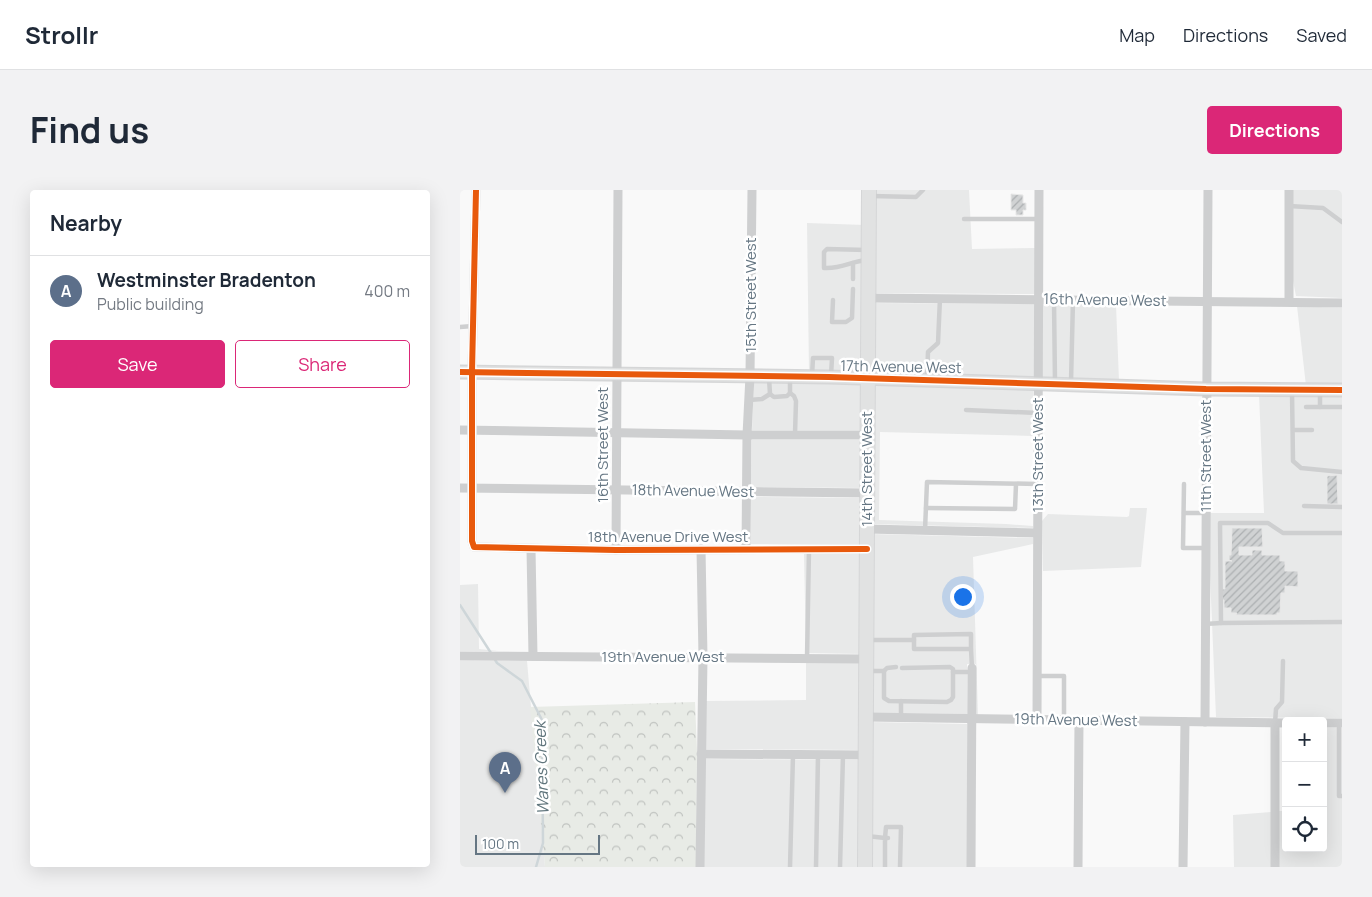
<!DOCTYPE html>
<html lang="en">
<head>
<meta charset="utf-8">
<style>
  body { margin:0; font-family:Manrope,sans-serif; background:#f2f2f3; color:#1f2937 }
  .controls { position:absolute; right:15px; bottom:15px; display:grid; overflow:hidden; border-radius:5px; box-shadow:0 5px 20px #0002 }
  .controls button { width:45px; height:45px; display:grid; place-items:center; padding:0; border:0; border-bottom:1px solid #e0e1e3; background:#fff; color:#1f2937; font:25px sans-serif }
  .scale { position:absolute; left:15px; bottom:12px; width:125px; box-sizing:border-box; padding-left:5px; border:2px solid #657683; border-top:0; font-size:14px; line-height:18px; white-space:nowrap; color:#657683; -webkit-text-stroke:4px #fff; paint-order:stroke }
  .you { position:absolute; left:502px; top:406px; width:18px; height:18px; margin:-12px; border:4px solid #fff; border-radius:50%; background:#1a73e8; box-shadow:0 0 0 8px #1a73e833 }
  .badge { display:grid; place-items:center; width:32px; height:32px; border-radius:50%; background:#db2777; color:#fff; font-size:16px; font-weight:700 }
  .pin { position:absolute; translate:-50% -41px; filter:drop-shadow(0 1px 2px #0008) }
  .pin::after { content:''; position:absolute; top:26px; width:18px; height:15px; background:inherit; clip-path:polygon(0 0,100% 0,50% 100%) }
  .list { margin:0; padding:0; list-style:none }
  h2 { display:flex; justify-content:space-between; align-items:center; height:65px; margin:0; padding:0 20px; font-size:21px }
  h2 small { font-size:16px; font-weight:400; color:#747a83 }
  .list li { display:grid; grid-template-columns:32px 1fr auto; gap:15px; align-items:center; box-sizing:border-box; height:70px; padding:0 20px; border-top:1px solid #e0e1e3 }
  .list b { display:block; font-size:19px; white-space:nowrap }
  .list p { margin:0; font-size:16px; white-space:nowrap; color:#747a83 }
  .list em { font-size:16px; font-style:normal; color:#747a83 }
  .actions { display:flex; gap:10px; padding:15px 20px }
  .actions a { flex:1; padding:11px 0; border:1px solid #db2777; border-radius:5px; text-align:center; font-size:18px; color:#db2777 }
  .actions .main { background:#db2777; color:#fff }
  .icon { flex:none; width:28px; height:28px; fill:none; stroke:currentColor; stroke-width:2; stroke-linecap:round; stroke-linejoin:round }
  .map { position:relative; flex:none; width:882px; height:677px; overflow:hidden; border-radius:5px }
  header { display:flex; align-items:center; gap:30px; box-sizing:border-box; height:70px; padding:0 25px; background:#fff; border-bottom:1px solid #e0e1e3 }
  header strong { font-size:24px }
  nav { display:flex; gap:28px; margin-inline-start:auto; font-size:18px }
  .intro { display:flex; align-items:center; justify-content:space-between; box-sizing:border-box; height:120px; padding:0 30px }
  h1 { margin:0; font-size:35px }
  .button { padding:12px 22px; border-radius:5px; background:#db2777; color:#fff; font-size:18px; font-weight:700 }
  main { display:flex; gap:30px; padding:0 30px }
  aside { flex:1; background:#fff; border-radius:5px; box-shadow:0 5px 20px #0002 }
  .map>svg:first-child { display:block }
  .built { fill:#e8e9e9 }
  .park { fill:url(#park-crowns) }
  .lines { fill:none; stroke-linecap:round; stroke-linejoin:round }
  .stream { stroke:#ced6d9; stroke-width:2.5 }
  .building { fill:url(#building-hatch); stroke:#e8e8e8 }
  .secondary-casing { stroke:#d5d6d7; stroke-width:15 }
  .primary-casing { stroke:#d5d6d7; stroke-width:16 }
  .lane { stroke:#cecfd0; stroke-width:4.5 }
  .street { stroke:#cecfd0; stroke-width:9 }
  .secondary { stroke:#e1e2e2; stroke-width:12 }
  .primary { stroke:#e1e2e2; stroke-width:14 }
  .cycleway-casing { stroke:#fff; stroke-width:9 }
  .cycleway { stroke:#e8590c; stroke-width:6 }
  .labels { text-anchor:middle; stroke-width:5; stroke-linejoin:round; paint-order:stroke }
  .street-label { font-size:15px; fill:#657683; stroke:#fff }
  .water-label { font-size:16px; font-style:italic; fill:#60757c; stroke:#fff }
</style>
</head>
<body>
<header>
<strong>Strollr</strong>
<nav><a>Map</a><a>Directions</a><a>Saved</a></nav>
</header>
<div class="intro"><h1>Find us</h1><a class="button">Directions</a></div>
<main>
<aside>
<h2>Nearby<small></small></h2>
<ul class="list">
<li><span class="badge" style="background:#5c6f8a">A</span><div><b>Westminster Bradenton</b><p>Public building</p></div><em>400 m</em></li>
</ul>
<div class="actions"><a class="main">Save</a><a>Share</a></div>
</aside>
<div class="map">
<svg width="882" height="677" viewBox="0 0 882 677">
  <defs>
    <pattern id="park-crowns" width="20" height="18" patternUnits="userSpaceOnUse" patternTransform="scale(1.25)"><rect width="20" height="18" fill="#e8ebe6"/><path d="M2 6a3 3 0 1 1 6 0M12 15a3 3 0 1 1 6 0" fill="none" stroke="#c0c3c0"/></pattern>
    <pattern id="building-hatch" width="6" height="6" patternUnits="userSpaceOnUse" patternTransform="scale(1.25)"><rect width="6" height="6" fill="#d0d2d3"/><path d="M-1 1l2-2M0 6l6-6M5 7l2-2" fill="none" stroke="#acafb1"/></pattern>
  </defs>
  <rect width="100%" height="100%" fill="#f9f9f9"/>
  <g class="built">
    <path d="M413,0h96l3,59 63,-1v46l-163,-1z"/>
    <path d="M833,0h49v108l-46,-2 -3,-15z"/>
    <path d="M347,33l58,2 -2,148 -54,-1z"/>
    <path d="M412,113l163,1 -1,74 -162,-4z"/>
    <path d="M583,114l73,1 3,76 -77,-3z"/>
    <path d="M837,116l45,2v78h-36z"/>
    <path d="M294,191l109,2v47h-111z"/>
    <path d="M412,193l161,4v49l-153,-4 -1,88 127,4 27,2v2l-162,-4z"/>
    <path d="M799,204l83,1v323l-126,-1 -6,-142v-62h54z"/>
    <path d="M292,250h111v48l-112,-1z"/>
    <path d="M291,307l112,1 -1,46h-111z"/>
    <path d="M670,318h17l-6,59 -98,4 -1,-50 6,-7 79,3 2,-1z"/>
    <path d="M411,344l162,4v6l-60,13 5,158h-2v-51h-9v50l-97,-1z"/>
    <path d="M344,364h58v100l-56,-1z"/>
    <path d="M18,394l1,65 19,2h-38v-66z"/>
    <path d="M0,471h67l18,206h-85z"/>
    <path d="M346,472l56,1v87l-156,-1v-48l100,-1z"/>
    <path d="M410,532l97,2v143h-98z"/>
    <path d="M823,538h3v120h37v-120h19v139h-63v-56h5z"/>
    <path d="M245,569l157,1 -1,107h-157z"/>
    <path d="M811,622v55h-37l-1,-52z"/>
  </g>
  <path class="park" d="M235,512l2,48 -1,117h-151l-15,-160z"/>
  <g class="lines">
    <g class="stream">
      <path d="M0,415l31,48"/>
      <path d="M34,468l3,5 25,18 20,39 1,123 -7,24"/>
    </g>
  </g>
  <g class="building">
    <path d="M551,4l12,1v8h3v7h-3v5h-7v-5h-5z"/>
    <path d="M877,285l1,29h-11v-28z"/>
    <path d="M772,338h30l1,19h-24v8h13v-5h10v5h18v6h5v10h13v16l-13,-1v7h-4l-1,20h-3v2h-41l1,-2h-6v-5h-7v-8h-3v-11h4v-28h7l-3,-1v-5h2z"/>
  </g>
  <g class="lines">
    <g class="secondary-casing">
      <path id="secondary" d="M0,182l369,5 377,12 136,1"/>
    </g>
    <g class="primary-casing">
      <path id="primary" d="M405,677l4,-677"/>
    </g>
    <g class="lane">
      <path d="M411,6l45,1 7,-7"/>
      <path d="M829,16l34,2 19,14"/>
      <path d="M504,29h75"/>
      <path d="M407,70c-16,1 -24,9 -43,8v-16l3,-3 40,1"/>
      <path d="M393,89v-16"/>
      <path d="M373,110l-1,22h14l6,-4 1,-29"/>
      <path d="M594,110l1,83"/>
      <path d="M0,137l13,-1"/>
      <path d="M352,186l1,-18h19l-1,18"/>
      <path d="M309,188l1,16 4,3 13,-1 3,-3v-16"/>
      <path d="M467,188l1,-26 10,-9 2,-45"/>
      <path d="M611,192l2,-82"/>
      <path d="M832,201l1,70 8,7 41,4"/>
      <path d="M860,201v16h22"/>
      <path d="M330,203l4,3 2,5 -1,33"/>
      <path d="M289,210l13,-1 8,-5"/>
      <path d="M846,217h14"/>
      <path d="M506,220l72,3"/>
      <path d="M833,240h19"/>
      <path d="M724,294l-1,64h22"/>
      <path d="M844,316l38,1"/>
      <path d="M466,318l89,1 1,-25"/>
      <path d="M724,323h22"/>
      <path d="M465,340l2,-48 110,2"/>
      <path d="M882,343h-59l-15,-10h-48l1,100 121,-1"/>
      <path d="M745,434l16,-1"/>
      <path d="M511,444v15h-57v-14z"/>
      <path d="M408,450h46"/>
      <path d="M511,459l1,19"/>
      <path d="M347,468l2,-109"/>
      <path d="M408,481h16v27l5,3 58,1 4,-2 2,-3v-28l-3,-2 -48,1"/>
      <path d="M424,481l3,-3 9,-1"/>
      <path d="M493,482h19"/>
      <path d="M577,486h27v43"/>
      <path d="M441,511v16"/>
      <path d="M815,533l1,-14 6,-7 1,-41"/>
      <path d="M879,533v73h3"/>
      <path d="M407,646l18,2v29"/>
      <path d="M428,648h-3l1,-11h15l-1,40"/>
      <path d="M330,677l3,-112"/>
      <path d="M356,677l2,-112"/>
      <path d="M380,677l3,-112"/>
    </g>
    <g class="street">
      <path d="M16,0l-4,182v169l2,6 142,3 251,-1"/>
      <path d="M408,108l474,5"/>
      <path d="M829,111v-111"/>
      <path d="M0,240l287,5h120"/>
      <path d="M0,298l407,5"/>
      <path d="M407,339l170,4"/>
      <path d="M71,359l2,107"/>
      <path d="M286,359l1,-114 3,-59 2,-186"/>
      <path d="M156,360l2,-360"/>
      <path d="M0,466l406,3"/>
      <path d="M406,527l420,6"/>
      <path d="M577,529l2,-529"/>
      <path d="M745,532l3,-532"/>
      <path d="M863,533h19"/>
      <path d="M241,564l165,1"/>
      <path d="M240,677l3,-210 -2,-108"/>
      <path d="M511,677l1,-199"/>
      <path d="M618,677l1,-147"/>
      <path d="M723,677l2,-145"/>
      <path d="M815,677v-144"/>
    </g>
    <use href="#secondary" class="secondary"/>
    <use href="#primary" class="primary"/>
    <g class="cycleway-casing">
      <g id="cycleway">
        <path d="M16,0l-4,182v169l2,6 142,3 251,-1"/>
        <path d="M0,182l369,5 377,12 136,1"/>
      </g>
    </g>
    <use href="#cycleway" class="cycleway"/>
  </g>
  <g class="labels">
    <g class="street-label">
      <text transform="translate(291 105) rotate(-90)" y="5">15th Street West</text>
      <text transform="translate(645 110) rotate(1)" y="5">16th Avenue West</text>
      <text transform="translate(441 177) rotate(1)" y="5">17th Avenue West</text>
      <text transform="translate(143 255) rotate(-90)" y="5">16th Street West</text>
      <text transform="translate(578 265) rotate(-90)" y="5">13th Street West</text>
      <text transform="translate(746 266) rotate(-90)" y="5">11th Street West</text>
      <text transform="translate(407 279) rotate(-90)" y="5">14th Street West</text>
      <text transform="translate(233 301) rotate(1)" y="5">18th Avenue West</text>
      <text x="208" y="352">18th Avenue Drive West</text>
      <text x="203" y="472">19th Avenue West</text>
      <text transform="translate(616 530) rotate(1)" y="5">19th Avenue West</text>
    </g>
    <g class="water-label">
      <text transform="translate(81 578) rotate(-92)" y="6">Wares Creek</text>
    </g>
  </g>
</svg>
<div class="controls">
<button>+</button>
<button>−</button>
<button><svg class="icon" aria-label="locate" viewBox="0 0 24 24"><circle cx="12" cy="12" r="6"/><path d="M12 2v4M12 18v4M2 12h4M18 12h4"/></svg></button>
</div>
<div class="scale">100 m</div>
<div class="you"></div>
<div class="pin badge" style="left:45px;top:603px;background:#5c6f8a">A</div>
</div>
</main>
</body>
</html>
